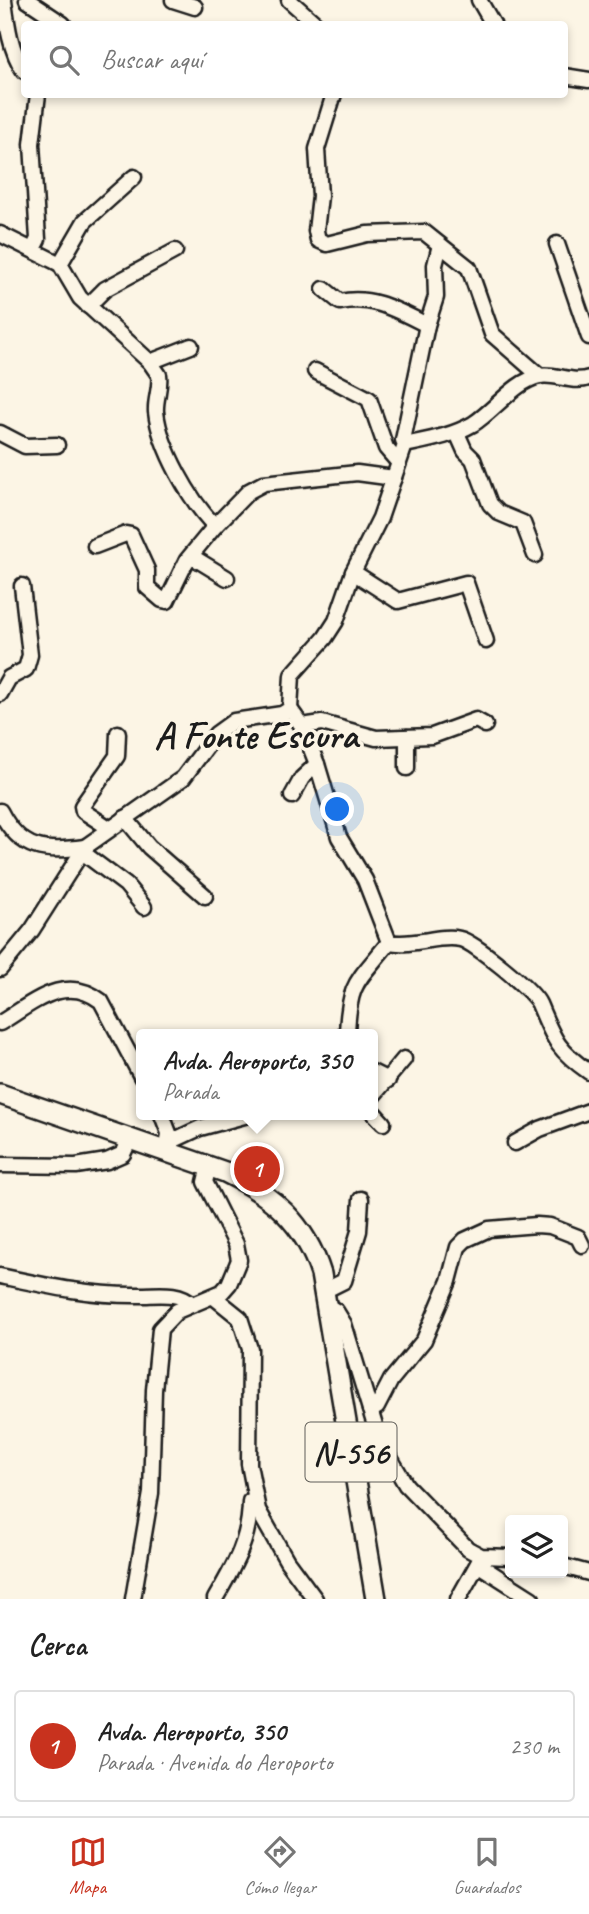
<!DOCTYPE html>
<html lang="es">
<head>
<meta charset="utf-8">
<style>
  body { margin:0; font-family:Caveat,sans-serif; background:#f6f6f6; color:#222 }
  .controls { position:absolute; right:21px; bottom:21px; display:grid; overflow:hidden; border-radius:7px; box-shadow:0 4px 10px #0003 }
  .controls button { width:63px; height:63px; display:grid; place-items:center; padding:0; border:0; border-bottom:2px solid #e0e0e0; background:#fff; color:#222; font:35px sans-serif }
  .you { position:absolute; left:338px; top:810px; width:24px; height:24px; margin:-18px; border:5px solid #fff; border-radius:50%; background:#1a73e8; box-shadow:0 0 0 10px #1a73e833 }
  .badge { display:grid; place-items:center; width:46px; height:46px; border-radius:50%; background:#c8321e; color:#fff; font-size:23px; font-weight:700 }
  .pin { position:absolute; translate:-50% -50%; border:4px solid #fff; box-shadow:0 2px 7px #0006 }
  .popup { position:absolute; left:136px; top:1029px; width:242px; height:91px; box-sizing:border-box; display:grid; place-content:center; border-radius:7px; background:#fff; filter:drop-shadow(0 2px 5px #0005); font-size:23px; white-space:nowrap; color:#767676 }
  .popup b { font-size:26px; color:#222 }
  .popup::after { content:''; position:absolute; left:50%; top:100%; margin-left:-14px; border:14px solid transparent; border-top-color:#fff }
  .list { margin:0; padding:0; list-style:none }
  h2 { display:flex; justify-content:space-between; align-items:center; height:91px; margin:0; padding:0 28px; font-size:30px }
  h2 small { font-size:23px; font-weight:400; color:#767676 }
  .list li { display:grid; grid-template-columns:46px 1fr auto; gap:21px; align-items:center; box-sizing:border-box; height:112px; margin:0 14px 14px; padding:0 14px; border:2px solid #e0e0e0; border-radius:7px }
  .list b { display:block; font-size:26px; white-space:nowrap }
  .list p { margin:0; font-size:23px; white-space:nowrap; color:#767676 }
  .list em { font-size:23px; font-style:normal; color:#767676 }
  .icon { flex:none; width:38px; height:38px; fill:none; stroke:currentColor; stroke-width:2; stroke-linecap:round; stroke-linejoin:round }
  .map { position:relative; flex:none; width:589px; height:1599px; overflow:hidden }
  .search { position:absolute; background:#fff; box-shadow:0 4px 10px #0003; left:21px; right:21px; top:21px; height:77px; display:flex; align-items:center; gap:18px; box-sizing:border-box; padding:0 24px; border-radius:7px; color:#767676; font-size:26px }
  .sheet { height:217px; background:#fff }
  nav { display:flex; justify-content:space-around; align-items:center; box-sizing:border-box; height:98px; border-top:2px solid #e0e0e0; background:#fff; font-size:19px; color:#767676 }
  nav a { display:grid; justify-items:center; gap:4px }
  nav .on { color:#c8321e }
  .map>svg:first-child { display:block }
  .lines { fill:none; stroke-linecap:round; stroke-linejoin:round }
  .minor-casing { stroke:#1c1c1c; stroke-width:19 }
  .major-casing { stroke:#1c1c1c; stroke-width:24 }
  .minor { stroke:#fcf5e5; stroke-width:14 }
  .major { stroke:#fcf5e5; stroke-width:19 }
  .labels { text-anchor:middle; stroke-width:7; stroke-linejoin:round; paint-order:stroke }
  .shield { fill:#fcf5e5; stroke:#5f5d58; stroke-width:2 }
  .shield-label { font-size:33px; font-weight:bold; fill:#1c1c1c }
  .quarter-label { font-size:38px; font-weight:bold; fill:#1c1c1c; stroke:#fcf5e5 }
</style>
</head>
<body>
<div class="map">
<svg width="589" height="1599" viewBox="0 0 589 1599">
  <rect width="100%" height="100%" fill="#fcf5e5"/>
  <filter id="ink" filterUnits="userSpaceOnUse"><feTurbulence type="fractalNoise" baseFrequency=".0143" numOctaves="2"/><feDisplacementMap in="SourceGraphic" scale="14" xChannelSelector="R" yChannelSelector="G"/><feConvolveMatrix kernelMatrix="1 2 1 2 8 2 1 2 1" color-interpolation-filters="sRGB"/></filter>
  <g filter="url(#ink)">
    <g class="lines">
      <g class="minor-casing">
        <g id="minor">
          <path d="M4,0c3,24 6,50 20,71"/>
          <path d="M27,0l36,24"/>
          <path d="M173,0l22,7"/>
          <path d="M289,0l27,24"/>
          <path d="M479,0l14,24"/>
          <path d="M564,76l25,4"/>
          <path d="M334,94l-17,55 3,47 -4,35 2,9 9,4 40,-10 57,-2 45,36 23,66 48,42"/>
          <path d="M0,234l60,30 20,34 70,64 9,13c2,13 -4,24 -3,37 4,36 34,89 59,114l34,-35 15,-8 93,-10 37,5"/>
          <path d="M557,244l32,93"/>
          <path d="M33,249l5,-10 -6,-95 6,-50"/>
          <path d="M60,264l25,-43 49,-44"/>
          <path d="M324,289l16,13c33,-7 58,9 87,23"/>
          <path d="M88,306l17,-17 70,-38"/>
          <path d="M150,362l41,-16"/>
          <path d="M315,371l54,28 17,49 12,14"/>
          <path d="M0,433l25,13 32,-1"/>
          <path d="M457,433l8,18 8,8 17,45 9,9 24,10 12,32"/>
          <path d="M405,445l-2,-5 24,-115 9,-28 -1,-32 5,-20"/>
          <path d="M95,546l31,-12 5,1 16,35v17l15,13 5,1 20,-41 28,-34"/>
          <path d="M191,556l36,22"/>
          <path d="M353,572l45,29 68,-18 20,58"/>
          <path d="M0,694l9,-16 17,-9 4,-14 -8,-69"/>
          <path d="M290,709l12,17 15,38 22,73 26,43 24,62"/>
          <path d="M302,726l20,-3 54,15 56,-2 44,-16 9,5"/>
          <path d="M407,768v-31"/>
          <path d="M292,796l10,-18 15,-14"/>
          <path d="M0,811c21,41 45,41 85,36"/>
          <path d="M125,818l24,29 56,49"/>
          <path d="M109,828l-26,-17 -1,-5 35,-50 1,-23"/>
          <path d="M82,852l44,33 18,22"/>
          <path d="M389,942c25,5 50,-8 71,-3 14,3 74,52 79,65 15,35 17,45 50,68"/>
          <path d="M0,969l32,-39 53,-83 98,-69 33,-44 18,-13 48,-7 8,-5 2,-34 33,-37 11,-17 17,-49 27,-54 25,-73c23,-5 47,-9 68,-21 21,-13 42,-43 67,-48 16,-3 32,8 49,2"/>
          <path d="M0,1023c33,-20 65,-50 101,-22l41,77"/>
          <path d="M347,1034c2,-54 11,-52 42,-92"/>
          <path d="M372,1072l16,8"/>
          <path d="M372,1097l32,-38"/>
          <path d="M372,1111l11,12"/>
          <path d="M162,1115l7,18 -2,17"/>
          <path d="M170,1142l30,-14 48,-13"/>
          <path d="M515,1143l25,-14 49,-18"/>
          <path d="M0,1165l76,1 31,-5 16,-7 7,-15"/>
          <path d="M0,1276c47,10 92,20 140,19 18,0 39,-4 52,9"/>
          <path d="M324,1291l20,-10 15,-50 2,-32"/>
          <path d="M214,1297l26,21 10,31 -1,115 9,46 29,51 28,38"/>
          <path d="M326,1305l10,6 8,13 35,115 27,46 62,64 13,7 29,1"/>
          <path d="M370,1410l7,-3 14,-27 33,-40 25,-59 9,-34 7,-7 24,-11 48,-4 13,1 28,11 4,8"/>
          <path d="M479,1565l53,34"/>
          <path d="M563,1566l26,7"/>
          <path d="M133,1599l18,-106 3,-103 6,-61 17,-18 45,-19 7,-8 10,-24 -3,-16 -31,-62 4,-16"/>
          <path d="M215,1599c19,-33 35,-59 35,-98"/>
          <path d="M458,1599l23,-41"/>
        </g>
      </g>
      <g class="major-casing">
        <path id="major" d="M0,1094l225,78c47,23 80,51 96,102l55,325"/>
      </g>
      <use href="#minor" class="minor"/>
      <use href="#major" class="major"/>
    </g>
  </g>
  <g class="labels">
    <rect class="shield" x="305.5" y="1422.5" width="91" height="59" rx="5"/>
    <g class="shield-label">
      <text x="351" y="1464">N-556</text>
    </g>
    <g class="quarter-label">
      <text x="256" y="748">A Fonte Escura</text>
    </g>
  </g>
</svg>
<div class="controls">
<button><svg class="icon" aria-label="layers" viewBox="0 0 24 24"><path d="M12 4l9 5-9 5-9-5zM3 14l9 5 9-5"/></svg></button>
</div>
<div class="you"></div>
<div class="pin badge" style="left:257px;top:1169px">1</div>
<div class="popup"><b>Avda. Aeroporto, 350</b>Parada</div>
<div class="search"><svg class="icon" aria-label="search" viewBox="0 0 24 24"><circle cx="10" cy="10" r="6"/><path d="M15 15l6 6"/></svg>Buscar aquí</div>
</div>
<section class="sheet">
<h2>Cerca<small></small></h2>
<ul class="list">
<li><span class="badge">1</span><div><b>Avda. Aeroporto, 350</b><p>Parada · Avenida do Aeroporto</p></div><em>230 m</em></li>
</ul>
</section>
<nav>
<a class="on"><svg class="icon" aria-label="map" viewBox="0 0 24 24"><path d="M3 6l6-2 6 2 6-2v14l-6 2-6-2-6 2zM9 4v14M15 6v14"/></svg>Mapa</a>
<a><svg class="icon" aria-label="directions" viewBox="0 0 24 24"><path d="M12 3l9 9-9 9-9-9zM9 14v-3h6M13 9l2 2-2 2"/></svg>Cómo llegar</a>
<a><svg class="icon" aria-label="saved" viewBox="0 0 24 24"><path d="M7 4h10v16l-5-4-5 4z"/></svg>Guardados</a>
</nav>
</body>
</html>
